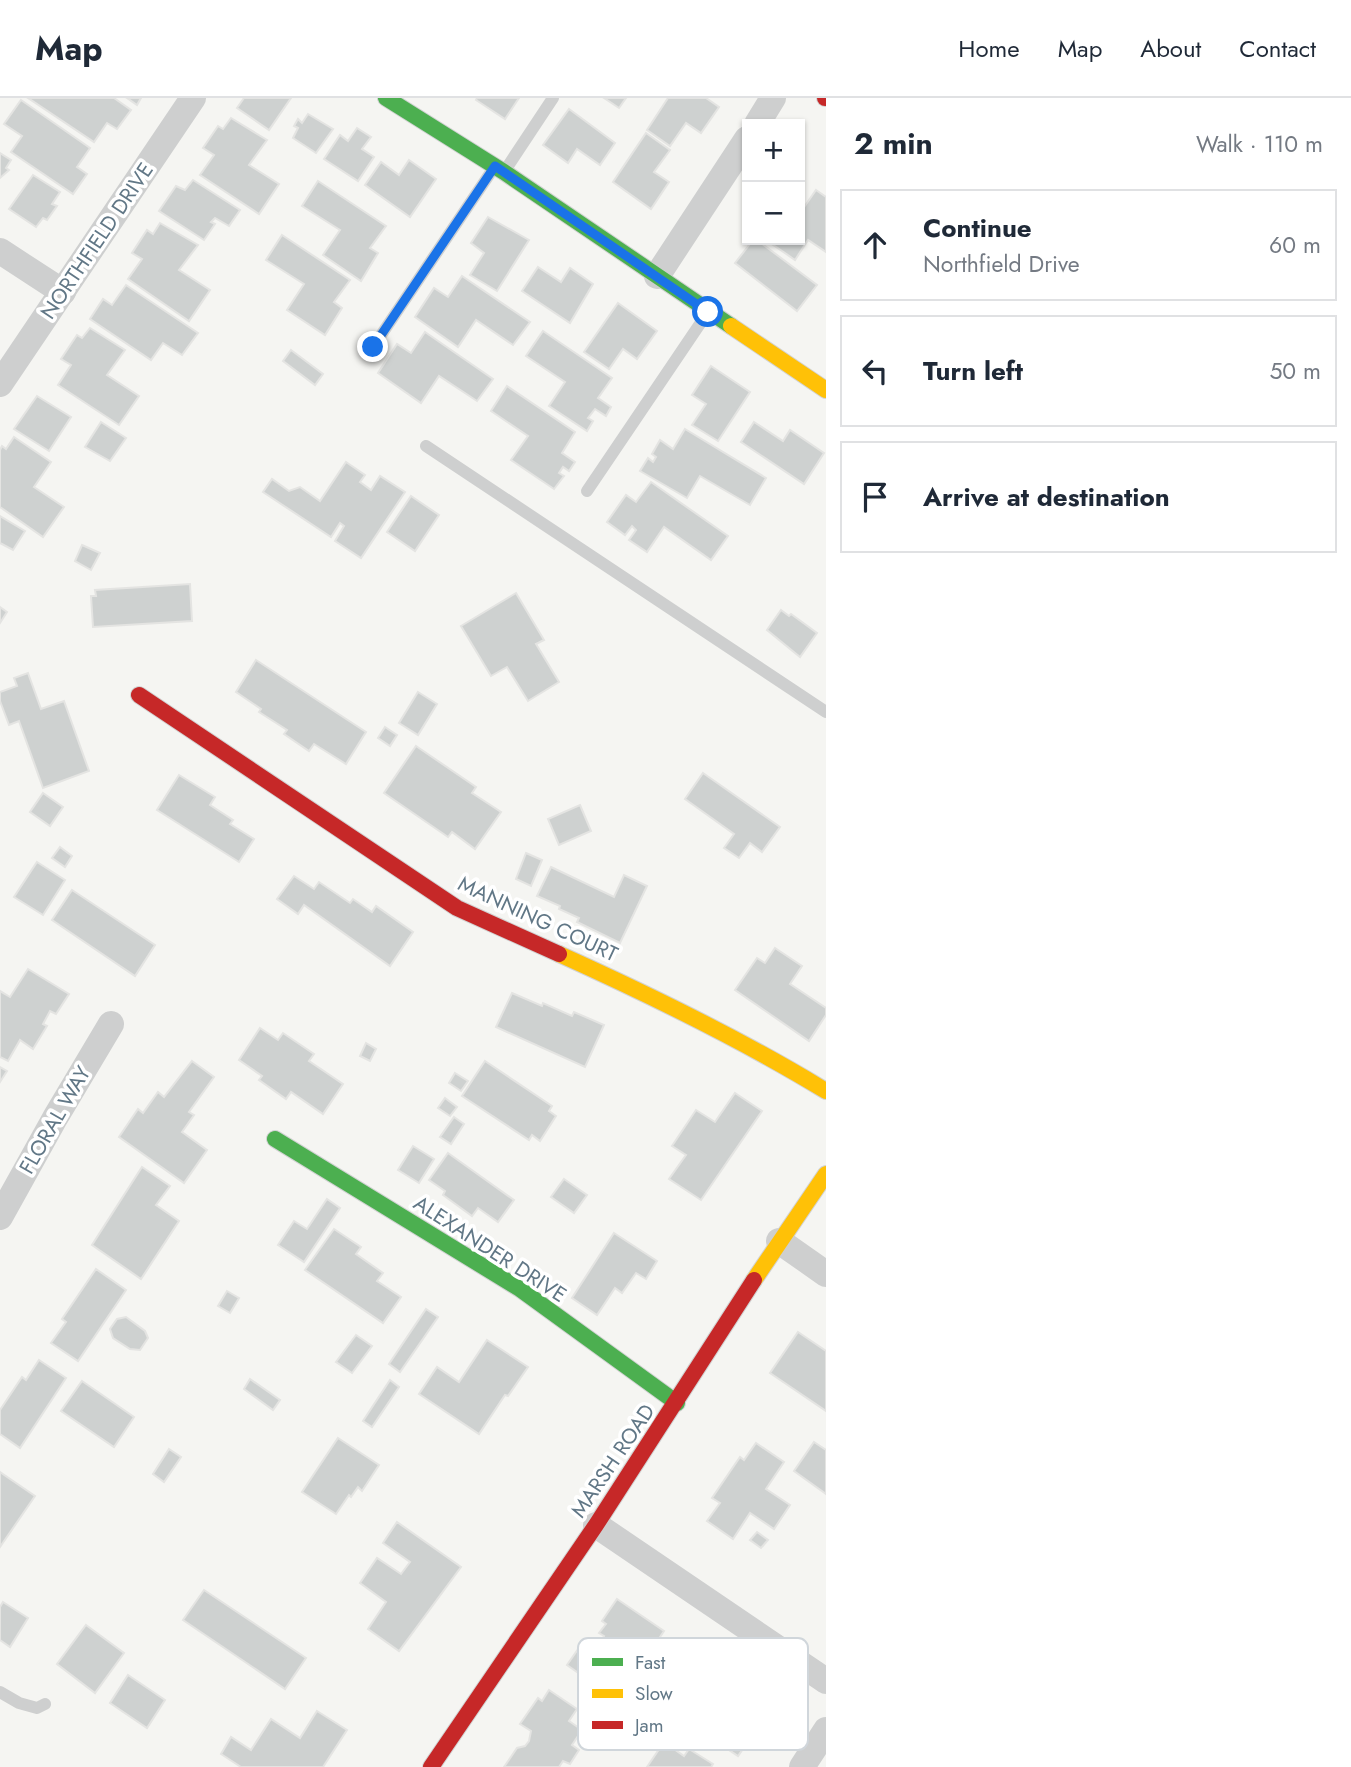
<!DOCTYPE html>
<html lang="en">
<head>
<meta charset="utf-8">
<style>
  body { margin:0; font-family:Jost,sans-serif; background:#f6f6f7; color:#1f2937 }
  .controls { position:absolute; right:21px; top:21px; display:grid; overflow:hidden; border-radius:0px; box-shadow:0 2px 5px #0004 }
  .controls button { width:63px; height:63px; display:grid; place-items:center; padding:0; border:0; border-bottom:2px solid #e0e1e3; background:#fff; color:#1f2937; font:35px sans-serif }
  .stop { position:absolute; width:21px; height:21px; margin:-16px; border:5px solid #1a73e8; border-radius:50%; background:#fff }
  .stop.end { background:#1a73e8; border-color:#fff; box-shadow:0 2px 7px #0008 }
  .list { margin:0; padding:0; list-style:none }
  h2 { display:flex; justify-content:space-between; align-items:center; height:91px; margin:0; padding:0 28px; font-size:30px }
  h2 small { font-size:23px; font-weight:400; color:#747a83 }
  .list li { display:grid; grid-template-columns:46px 1fr auto; gap:21px; align-items:center; box-sizing:border-box; height:112px; margin:0 14px 14px; padding:0 14px; border:2px solid #e0e1e3; border-radius:0px }
  .list b { display:block; font-size:26px; white-space:nowrap }
  .list p { margin:0; font-size:23px; white-space:nowrap; color:#747a83 }
  .list em { font-size:23px; font-style:normal; color:#747a83 }
  .icon { flex:none; width:38px; height:38px; fill:none; stroke:currentColor; stroke-width:2; stroke-linecap:round; stroke-linejoin:round }
  .map { position:relative; flex:none; width:826px; height:1669px; overflow:hidden }
  header { display:flex; align-items:center; gap:42px; box-sizing:border-box; height:98px; padding:0 35px; background:#fff; border-bottom:2px solid #e0e1e3 }
  header strong { font-size:33px }
  nav { display:flex; gap:38px; margin-inline-start:auto; font-size:24px }
  main { display:flex }
  aside { flex:1; background:#fff }
  .map>svg:first-child { display:block }
  .building { fill:#ced1d0; stroke:#e4e4e2; stroke-width:2 }
  .lines { fill:none; stroke-linecap:round; stroke-linejoin:round }
  .fast-casing { stroke:#d2d3d3; stroke-width:18 }
  .slow-casing { stroke:#d2d3d3; stroke-width:18 }
  .jam-casing { stroke:#d2d3d3; stroke-width:18 }
  .lane { stroke:#cecfcf; stroke-width:12 }
  .street { stroke:#cecfcf; stroke-width:26 }
  .fast { stroke:#4caf50; stroke-width:16 }
  .slow { stroke:#ffc107; stroke-width:16 }
  .jam { stroke:#c62828; stroke-width:16 }
  .route { stroke:#1a73e8; stroke-width:9 }
  .labels { text-anchor:middle; stroke-width:7; stroke-linejoin:round; paint-order:stroke }
  .street-label { font-size:21px; fill:#617786; stroke:#fff }
  .key { fill:#fff; stroke:#d0d6db; stroke-width:2 }
  .key-label { font-size:19px; fill:#617786 }
</style>
</head>
<body>
<header>
<strong>Map</strong>
<nav><a>Home</a><a>Map</a><a>About</a><a>Contact</a></nav>
</header>
<main>
<div class="map">
<svg width="826" height="1669" viewBox="0 0 826 1669">
  <rect width="100%" height="100%" fill="#f5f5f2"/>
  <g class="building">
    <path d="M28,0h86l17,12 -14,19 -10,-6 -13,19z"/>
    <path d="M127,0h14l-4,7z"/>
    <path d="M244,0h47l-22,32 -32,-22z"/>
    <path d="M477,0h42l-14,21 -29,-19z"/>
    <path d="M604,0h22l-7,10z"/>
    <path d="M668,0h38l13,9 -18,26 -15,-10 -16,23 -23,-16z"/>
    <path d="M21,2l69,48 -13,19 10,7 -14,20 -62,-42 11,-16 -18,-12z"/>
    <path d="M569,11l46,34 -15,22 -23,-16 -9,14 -25,-18z"/>
    <path d="M308,16l25,15 -17,24 -23,-15 5,-10 -4,-2 4,-7 4,4z"/>
    <path d="M231,20l36,22 -18,25 30,19 -20,30 -59,-39 14,-20 -11,-7 15,-22 5,3z"/>
    <path d="M357,30l14,9 -9,12 12,8 -16,24 -34,-22 16,-24 8,6z"/>
    <path d="M646,35l24,17 -16,22 15,10 -18,27 -38,-27z"/>
    <path d="M0,55l11,7 -5,8 3,2 -9,8z"/>
    <path d="M409,62l27,19 -26,38 -45,-32 16,-23 18,13z"/>
    <path d="M33,77l27,17 -8,12 5,2 -10,14 -4,-2 -7,9 -27,-18z"/>
    <path d="M193,82l47,30 -11,16 -14,-8 -4,4 4,2 -11,16 -45,-29 17,-25 9,4z"/>
    <path d="M318,83l68,45 -16,22 8,5 -17,28 -38,-26 17,-25 -38,-24z"/>
    <path d="M816,92l10,7v55l-18,-12 -13,20 -26,-18 2,-2h29v-27z"/>
    <path d="M488,119l41,23 -32,51 -27,-16 14,-22 -13,-10z"/>
    <path d="M160,125l38,22 -19,25 31,20 -21,31 -61,-42 14,-20 -10,-6 15,-23 6,4z"/>
    <path d="M282,137l68,45 -16,22 8,6 -17,27 -38,-25 17,-26 -38,-24z"/>
    <path d="M753,142h4l60,45 -20,26 -62,-48z"/>
    <path d="M538,169l23,15 9,-14 23,16 -23,39 -48,-32z"/>
    <path d="M462,178l68,46 -17,23 -37,-25 -18,27 -43,-30 19,-29 14,9z"/>
    <path d="M126,187l72,48 -16,22 -19,-12 -12,17 -61,-41 13,-20 9,6z"/>
    <path d="M618,205l39,28 -20,28 -14,-10 -14,20 -25,-17z"/>
    <path d="M90,230l35,22 -18,25 32,21 -20,29 -61,-40 13,-20 -10,-6 16,-24 5,3z"/>
    <path d="M543,233l69,47 -14,20 13,9 -5,9 -11,-7 -7,9 5,3 -6,10 -38,-25 16,-24 -39,-26z"/>
    <path d="M425,234l68,47 -16,22 -38,-25 -18,27 -43,-30 19,-29 14,9z"/>
    <path d="M291,252l32,24 -8,11 -32,-24z"/>
    <path d="M711,268l39,26 -32,49 -26,-16 14,-21 -14,-9z"/>
    <path d="M507,288l68,46 -13,21 13,9 -6,9 -6,-4 -4,6 5,3 -10,13 -43,-29 17,-24 -37,-25z"/>
    <path d="M37,298l34,21 -22,34 -35,-22z"/>
    <path d="M101,324l25,16 -16,23 -25,-14z"/>
    <path d="M754,324l29,19 7,-11 34,23 -20,31 -63,-42z"/>
    <path d="M685,331l81,49 -16,27 -50,-29 -13,22 -47,-27 8,-13 5,4 3,-5 -4,-3 8,-14 13,9z"/>
    <path d="M14,339l37,25 -17,25 30,20 -21,30 -43,-30v-57l2,-4 4,3z"/>
    <path d="M346,364l19,13 -5,7 11,8 9,-14 25,16 -44,66 -26,-17 9,-15 -4,-3 -9,14 -68,-45 9,-13 17,12 11,-4 20,14z"/>
    <path d="M651,384l77,54 -17,24 -47,-33 -17,25 -18,-12 7,-10 -4,-4 -7,9 -18,-13 19,-27 10,7z"/>
    <path d="M411,398l28,19 -24,36 -28,-19z"/>
    <path d="M0,418l25,15 -12,19 -13,-7z"/>
    <path d="M82,447l18,8 -9,17 -16,-9z"/>
    <path d="M190,486l2,37 -99,6 -2,-31h5l-1,-6z"/>
    <path d="M516,495l28,47 -8,4 23,38 -31,19 -21,-34 -16,9 -30,-50z"/>
    <path d="M0,509l7,5 -7,11z"/>
    <path d="M781,512l8,6 2,-2 26,19 -17,24 -33,-27z"/>
    <path d="M256,562l110,72 -20,32 -32,-20 -5,7 -25,-17 3,-4 -28,-18 2,-3 -25,-17z"/>
    <path d="M28,575l13,36 23,-8 25,70 -46,17 -24,-67 -10,4 -9,-24v-9l17,-6 -3,-8z"/>
    <path d="M418,594l19,12 -19,31 -19,-12z"/>
    <path d="M385,629l12,8 -7,11 -12,-8z"/>
    <path d="M416,648l60,41 -4,6 29,19 -26,37 -23,-17 -4,5 -64,-44z"/>
    <path d="M703,675l77,54 -18,25 -12,-9 -11,15 -15,-10 10,-14 -49,-35z"/>
    <path d="M179,677l36,22 -5,8 23,15 -3,4 24,15 -15,23 -82,-52z"/>
    <path d="M43,695l20,14 -13,19 -20,-14z"/>
    <path d="M580,707l11,26 -32,14 -11,-26z"/>
    <path d="M60,749l12,9 -7,11 -13,-9z"/>
    <path d="M526,755l16,7 -11,26 -15,-7z"/>
    <path d="M37,764l28,18 -22,35 -29,-18z"/>
    <path d="M551,769l63,30 10,-22 23,11 -27,57 -43,-21 2,-4 -20,-9 1,-3 -23,-10z"/>
    <path d="M294,778l20,13 5,-7 31,21 3,-4 19,13 4,-6 37,26 -23,34 -86,-61 -6,9 -21,-15z"/>
    <path d="M72,792l83,55 -20,31 -83,-56z"/>
    <path d="M775,850l27,18 -12,18 36,24v7l-17,26 -74,-51 22,-32 8,5z"/>
    <path d="M28,871l41,25 -13,20 -6,-3 -7,13 4,2 -14,23 -13,-9 -12,21 -8,-4v-66l10,6z"/>
    <path d="M512,895l30,13 1,-3 29,13 2,-4 30,13 -19,42 -89,-40z"/>
    <path d="M260,930l18,12 5,-7 31,21 -5,7 34,23 -20,30 -32,-22 -5,7 -27,-19 3,-4 -23,-16z"/>
    <path d="M366,945l10,6 -6,12 -10,-5z"/>
    <path d="M192,963l22,16 -25,35 5,3 -12,17 25,18 -23,33 -65,-46 19,-28 5,4 15,-21 6,5z"/>
    <path d="M485,963l67,45 -3,5 7,5 -16,25 -8,-6 -3,5 -67,-44z"/>
    <path d="M0,969l7,4 -7,11z"/>
    <path d="M455,975l13,8 -7,10 -12,-8z"/>
    <path d="M735,995l27,18 -61,89 -32,-21 17,-24 -14,-9 24,-36 19,12z"/>
    <path d="M445,1000l12,9 -7,9 -12,-8z"/>
    <path d="M454,1019l10,7 -13,20 -11,-7z"/>
    <path d="M413,1048l21,13 -15,24 -21,-13z"/>
    <path d="M448,1055l66,47 -16,22 -20,-14 -6,8 -29,-21 2,-4 -16,-11z"/>
    <path d="M142,1069l28,19 -14,19 23,16 -38,58 -49,-34z"/>
    <path d="M564,1081l23,16 -13,18 -23,-16z"/>
    <path d="M327,1101l13,9 -36,54 -26,-17 16,-24 13,8z"/>
    <path d="M334,1131l27,18 -5,7 27,19 -6,8 24,16 -18,26 -78,-53z"/>
    <path d="M614,1135l43,28 -11,18 -10,-6 -14,20 -7,-5 -18,27 -25,-17z"/>
    <path d="M96,1171l30,21 -48,71 -27,-18 15,-21 -4,-3z"/>
    <path d="M227,1193l12,7 -9,15 -12,-7z"/>
    <path d="M426,1211l12,8 -38,55 -11,-8z"/>
    <path d="M126,1219l19,14 3,7 -8,12 -10,-1 -17,-11 -3,-9 7,-10z"/>
    <path d="M798,1234l28,19v60l-56,-38z"/>
    <path d="M356,1237l16,11 -20,27 -16,-11z"/>
    <path d="M487,1242l41,27 -20,29 -3,-1 -26,39 -60,-40 18,-27 22,15z"/>
    <path d="M39,1262l27,18 -46,70 -20,-14v-24l22,-33 4,3z"/>
    <path d="M250,1281l30,21 -7,10 -29,-21z"/>
    <path d="M390,1282l9,7 -27,40 -9,-6z"/>
    <path d="M82,1283l52,36 -20,30 -53,-36z"/>
    <path d="M338,1340l41,27 -17,26 -4,-4 -7,10 -2,-2 -13,19 -34,-22z"/>
    <path d="M814,1344l12,8v44l-32,-23z"/>
    <path d="M756,1345l28,19 -18,27 24,16 -16,24 -24,-16 -17,26 -26,-18 13,-18 -8,-5 28,-41 4,3z"/>
    <path d="M169,1351l12,8 -17,25 -11,-8z"/>
    <path d="M0,1374l35,24 -35,51z"/>
    <path d="M397,1424l64,45 -62,84 -31,-22 18,-27 -26,-19 17,-25 24,16 9,-12 -27,-19z"/>
    <path d="M757,1434l11,8 -7,8 -11,-8z"/>
    <path d="M204,1492l102,68 -21,31 -102,-69z"/>
    <path d="M617,1501l47,32 -18,27 -1,17 -21,30 -57,-40 16,-23 7,6 5,-7 4,3 5,-8 -5,-3 7,-9 -4,-3z"/>
    <path d="M3,1504l25,16 -18,29 -10,-7v-33z"/>
    <path d="M86,1527l38,28 -29,40 -38,-29z"/>
    <path d="M719,1565l50,34 -12,19 -13,-9 -9,13 19,13 -16,23 -57,-38z"/>
    <path d="M128,1577l37,25 -18,28 -37,-25z"/>
    <path d="M549,1592l28,19 -8,12 13,9 -10,15 7,5 -9,14 -7,-3 -4,6h-55l13,-19 8,-2 4,-5 2,-10 -11,-7 18,-26 4,3z"/>
    <path d="M317,1613l30,19 -24,37h-82l-20,-13 10,-17 20,13 20,-31 29,19z"/>
    <path d="M664,1644l20,14 5,-7 24,15 -2,3h-64z"/>
  </g>
  <g class="lines">
    <g class="fast-casing">
      <g id="fast">
        <path d="M386,0l118,74 227,154"/>
        <path d="M275,1041l245,150 157,114"/>
      </g>
    </g>
    <g class="slow-casing">
      <g id="slow">
        <path d="M731,228l95,64"/>
        <path d="M559,856c91,41 182,85 267,137"/>
        <path d="M754,1182l72,-106"/>
      </g>
    </g>
    <g class="jam-casing">
      <g id="jam">
        <path d="M825,0h1"/>
        <path d="M139,597l318,213 102,46"/>
        <path d="M431,1669l165,-242 158,-245"/>
      </g>
    </g>
    <g class="lane">
      <path d="M506,71l47,-71"/>
      <path d="M373,249l120,-178"/>
      <path d="M426,348l400,266"/>
      <path d="M587,393l121,-179"/>
      <path d="M0,1594l19,11 18,5 8,-4"/>
    </g>
    <g class="street">
      <path d="M757,26l16,-26"/>
      <path d="M0,153l63,41"/>
      <path d="M657,178l90,-137"/>
      <path d="M0,286l193,-286"/>
      <path d="M0,1119l55,-99 56,-94"/>
      <path d="M779,1143l47,33"/>
      <path d="M596,1427l230,156"/>
      <path d="M802,1669l24,-37"/>
    </g>
    <use href="#fast" class="fast"/>
    <use href="#slow" class="slow"/>
    <use href="#jam" class="jam"/>
  </g>
  <g class="lines">
    <path class="route" d="M373,249l122,-181 213,146"/>
  </g>
  <g class="labels">
    <g class="street-label">
      <text transform="translate(97 143) rotate(-56)" y="7">NORTHFIELD DRIVE</text>
      <text transform="translate(538 821) rotate(25)" y="7">MANNING COURT</text>
      <text transform="translate(55 1022) rotate(-60)" y="7">FLORAL WAY</text>
      <text transform="translate(490 1151) rotate(33)" y="7">ALEXANDER DRIVE</text>
      <text transform="translate(613 1363) rotate(-56)" y="7">MARSH ROAD</text>
    </g>
  </g>
  <rect x="578" y="1540" width="230" height="112" rx="10" class="key"/>
  <rect x="592" y="1560" width="31" height="8" fill="#4caf50"/>
  <rect x="592" y="1591" width="31" height="9" fill="#ffc107"/>
  <rect x="592" y="1623" width="31" height="8" fill="#c62828"/>
  <g class="key-label">
    <text x="635" y="1571">Fast</text>
    <text x="635" y="1602">Slow</text>
    <text x="635" y="1634">Jam</text>
  </g>
</svg>
<div class="controls">
<button>+</button>
<button>−</button>
</div>
<div class="stop" style="left:708px;top:214px"></div>
<div class="stop end" style="left:373px;top:249px"></div>
</div>
<aside>
<h2>2 min<small>Walk · 110 m</small></h2>
<ul class="list">
<li><svg class="icon" aria-label="ahead" viewBox="0 0 24 24"><path d="M12 20V5M6 11l6-6 6 6"/></svg><div><b>Continue</b><p>Northfield Drive</p></div><em>60 m</em></li>
<li><svg class="icon" aria-label="left" viewBox="0 0 24 24"><path d="M17 20v-9H6M10 6l-5 5 5 5"/></svg><div><b>Turn left</b></div><em>50 m</em></li>
<li><svg class="icon" aria-label="arrive" viewBox="0 0 24 24"><path d="M6 21V4h12l-3 4 3 4H6"/></svg><div><b>Arrive at destination</b></div></li>
</ul>
</aside>
</main>
</body>
</html>
